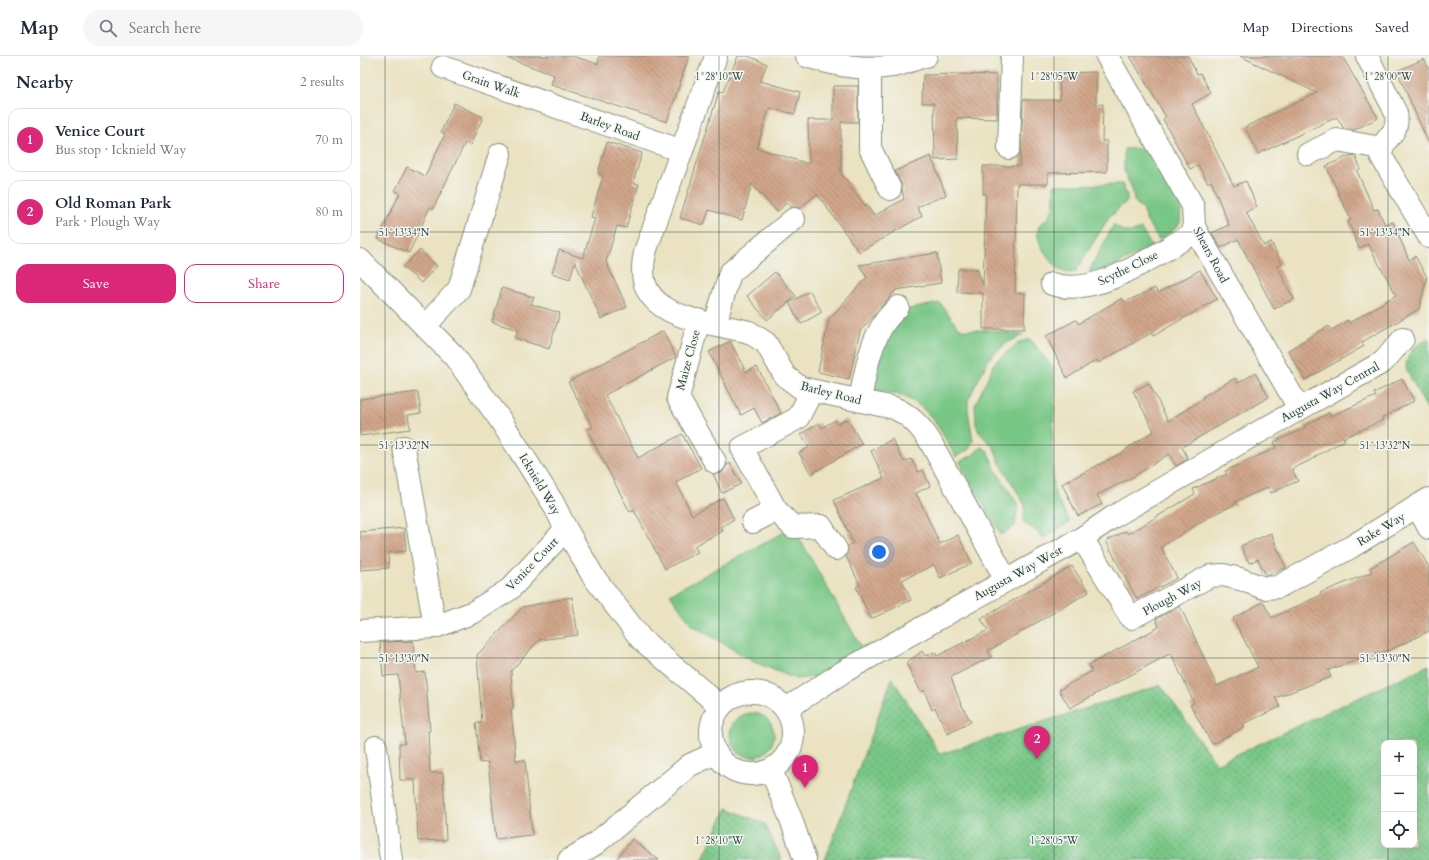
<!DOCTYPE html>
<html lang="en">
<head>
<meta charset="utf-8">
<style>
  body { margin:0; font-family:Cardo,serif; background:#f6f6f7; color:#1f2937 }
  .controls { position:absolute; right:12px; bottom:12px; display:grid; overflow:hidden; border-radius:8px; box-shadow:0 4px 16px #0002 }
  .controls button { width:36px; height:36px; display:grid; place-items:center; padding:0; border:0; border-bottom:1px solid #e0e1e3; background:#fff; color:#1f2937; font:20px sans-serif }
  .you { position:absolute; left:519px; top:496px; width:14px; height:14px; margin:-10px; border:3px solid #fff; border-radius:50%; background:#1a73e8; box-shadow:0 0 0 6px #1a73e833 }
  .badge { display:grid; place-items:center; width:26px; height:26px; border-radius:50%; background:#db2777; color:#fff; font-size:13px; font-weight:700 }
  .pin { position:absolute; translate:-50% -33px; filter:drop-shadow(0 1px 2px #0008) }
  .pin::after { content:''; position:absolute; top:21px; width:14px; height:12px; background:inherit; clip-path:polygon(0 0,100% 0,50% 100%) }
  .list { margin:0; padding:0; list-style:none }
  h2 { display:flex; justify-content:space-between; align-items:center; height:52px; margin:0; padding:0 16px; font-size:17px }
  h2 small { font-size:13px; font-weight:400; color:#747a83 }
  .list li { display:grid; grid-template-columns:26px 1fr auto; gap:12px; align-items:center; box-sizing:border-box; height:64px; margin:0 8px 8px; padding:0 8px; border:1px solid #e0e1e3; border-radius:12px }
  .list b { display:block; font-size:15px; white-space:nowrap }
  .list p { margin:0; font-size:13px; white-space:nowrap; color:#747a83 }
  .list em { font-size:13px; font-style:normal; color:#747a83 }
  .actions { display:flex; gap:8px; padding:12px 16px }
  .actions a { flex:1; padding:9px 0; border:1px solid #db2777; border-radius:12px; text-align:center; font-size:14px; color:#db2777 }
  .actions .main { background:#db2777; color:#fff }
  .icon { flex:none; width:22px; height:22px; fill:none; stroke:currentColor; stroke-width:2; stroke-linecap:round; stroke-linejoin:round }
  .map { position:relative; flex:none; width:1069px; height:804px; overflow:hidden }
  header { display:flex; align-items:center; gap:24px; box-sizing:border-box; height:56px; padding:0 20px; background:#fff; border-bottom:1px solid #e0e1e3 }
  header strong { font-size:19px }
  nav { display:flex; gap:22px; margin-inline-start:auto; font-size:14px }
  .search { width:280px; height:36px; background:#f6f6f7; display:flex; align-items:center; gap:10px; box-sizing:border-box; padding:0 14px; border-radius:22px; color:#747a83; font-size:15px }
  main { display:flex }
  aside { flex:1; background:#fff }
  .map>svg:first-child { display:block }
  .green { fill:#79c786; stroke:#4c825d }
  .park { fill:url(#park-dots); stroke:#4c825d; fill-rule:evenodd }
  .building { fill:url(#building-back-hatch) }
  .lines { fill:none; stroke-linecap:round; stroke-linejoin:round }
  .minor-casing { stroke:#84907a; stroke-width:24 }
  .minor { stroke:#fff; stroke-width:22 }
  .ticks { fill:none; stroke:#1f3d34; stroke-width:1; stroke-opacity:0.45 }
  .labels { text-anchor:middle; stroke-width:3; stroke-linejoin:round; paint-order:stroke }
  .street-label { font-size:12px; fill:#1f3d34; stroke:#f6f6f2 }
  .ticks-label { font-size:10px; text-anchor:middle; fill:#1f3d34; stroke:#f6f6f2; stroke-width:3; stroke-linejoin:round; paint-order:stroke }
</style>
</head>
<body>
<header>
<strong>Map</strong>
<div class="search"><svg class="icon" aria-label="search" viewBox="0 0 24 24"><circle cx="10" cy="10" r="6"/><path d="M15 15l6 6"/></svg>Search here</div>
<nav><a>Map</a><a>Directions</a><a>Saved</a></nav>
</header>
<main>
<aside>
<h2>Nearby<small>2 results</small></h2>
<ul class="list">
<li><span class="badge">1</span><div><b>Venice Court</b><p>Bus stop · Icknield Way</p></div><em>70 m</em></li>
<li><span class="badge">2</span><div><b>Old Roman Park</b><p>Park · Plough Way</p></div><em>80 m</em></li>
</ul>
<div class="actions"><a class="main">Save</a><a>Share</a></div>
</aside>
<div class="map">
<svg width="1069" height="804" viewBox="0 0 1069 804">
  <defs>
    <pattern id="park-dots" width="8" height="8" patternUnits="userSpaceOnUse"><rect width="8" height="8" fill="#79c786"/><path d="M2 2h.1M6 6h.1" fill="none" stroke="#63a36e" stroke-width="1.8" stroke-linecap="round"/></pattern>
    <pattern id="building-back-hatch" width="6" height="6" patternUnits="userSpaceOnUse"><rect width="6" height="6" fill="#d1a68a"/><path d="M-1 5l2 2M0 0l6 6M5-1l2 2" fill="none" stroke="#a98872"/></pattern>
  </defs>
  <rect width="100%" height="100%" fill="#f6f6f2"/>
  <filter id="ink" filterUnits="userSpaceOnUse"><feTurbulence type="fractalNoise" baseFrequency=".025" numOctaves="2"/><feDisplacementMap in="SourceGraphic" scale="8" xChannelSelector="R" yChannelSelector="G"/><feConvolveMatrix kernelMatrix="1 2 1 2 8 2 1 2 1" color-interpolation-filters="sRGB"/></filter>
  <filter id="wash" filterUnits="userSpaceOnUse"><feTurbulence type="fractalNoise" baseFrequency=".012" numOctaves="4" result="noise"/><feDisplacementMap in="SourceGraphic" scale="16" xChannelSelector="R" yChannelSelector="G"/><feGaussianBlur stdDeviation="0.9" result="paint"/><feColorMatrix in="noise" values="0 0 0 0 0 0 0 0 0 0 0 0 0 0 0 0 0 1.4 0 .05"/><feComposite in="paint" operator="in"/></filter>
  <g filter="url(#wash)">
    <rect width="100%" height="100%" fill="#eae2c1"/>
    <g class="green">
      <path d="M789,92l32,58 -1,17 -5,6 -16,11 -12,-18 -5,-13 -8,-8 -2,-12 -8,-18v-22z"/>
      <path d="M762,128l5,11v7l-7,4 -5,7 -4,1 -36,58c-6,0 -10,0 -15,-3 -13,-9 -35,-41 -13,-49l7,-13v-22z"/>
      <path d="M754,168c8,9 16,10 27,5l11,18 -44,22 -19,2z"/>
      <path d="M580,247l17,23 7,4h25l34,5 -16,8 -17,14 -22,43v10l5,31 -4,8 -13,8c-13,-21 -23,-46 -47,-58 -10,-5 -24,-7 -36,-9l4,-23 12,-36 16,-21z"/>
      <path d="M670,283l23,29 2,25 -3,51 1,42 3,11 14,25 -27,16 -9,-9 -11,-6 2,-18 -25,-42 -6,-15 -15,-16 -3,-8 -1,-19 20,-43 24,-20z"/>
      <path d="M621,391l7,4 7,18 23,36 -3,21 -14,9 -42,-73 14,-7z"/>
      <path d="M433,471l71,125 -49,25 -19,2 -42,-17 -62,-37 -22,-31z"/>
      <circle cx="392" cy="679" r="22"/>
    </g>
    <g class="park">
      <path d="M1069,282v75l-23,-44c0,-17 10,-24 23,-31z"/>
      <path d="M1069,609v195h-604l67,-182 48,76 221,-69 55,79zM1024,687h30v102h-30z"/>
      <path d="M367,752l38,16 17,36h-80z"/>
    </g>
    <g id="blocks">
      <g class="building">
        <path d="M149,0h63l26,8 1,-8h90l-22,66 -116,-37 3,-10 -46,-17z"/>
        <path d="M378,0h10l19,8 -7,17 40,11 -5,22 -26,-6 -12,40 52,16 -1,-44h25v-34h25v36h-17v51l24,33 1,-2 8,12 30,-17 -3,-15 -6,-13 36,-15 15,39 -29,12 5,9 -63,36 -42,-58 -17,14 -9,-1 -4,-5 -10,10 -25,-28 -10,36 -33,-10 -5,15 -24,-7 39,-127 4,1z"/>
        <path d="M770,0h58l9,18 3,-1 11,20 -19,11 42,82 12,-5 11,26 -11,5 18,34 7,-4 11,22 -5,2 17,33 -20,10 -36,-70 -17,9 -9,-15 17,-8 -18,-44 -3,2 -10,-18 -8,4 -27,-50 3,-2z"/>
        <path d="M880,0h102l36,62 -24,12 -10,-1 -7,-12 -79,37 -13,-27 72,-34z"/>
        <path d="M1064,3l5,10v75l-32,-73z"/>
        <path d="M736,16v32h7l-1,37h5v31l-59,1v11h-31l-2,109h10l-1,36h-41v-36l-26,-1 1,-23h19l6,16 3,-91h-3v-28h37l3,-66h37l-1,-27z"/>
        <path d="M598,18l39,1v44l-40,-1 1,41 -23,1 -1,-57h-12l1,-28z"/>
        <path d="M94,47l29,14 -13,28 -5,-2 -32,66 -3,-2 -21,46 -31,-14 22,-46 -5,-2 12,-24 18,9 20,-42 -4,-2z"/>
        <path d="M247,86l35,11 -9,30 6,1 -13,44 -9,-2 -11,36 21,45 -26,12 -26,-57 -5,17 -18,-6 7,-23 24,8 12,-40 -4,-1 12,-42 -5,-2z"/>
        <path d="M991,99l4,1 6,13 -4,2 17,39 4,-1 7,16 8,-3 16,38 6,-4 12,21 -8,32 -57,33 2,4 -59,34 -17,-30 41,-24 3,4 16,-10 1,3 47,-28 -28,-51 -9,4 -11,-27 3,-1 -25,-54z"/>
        <path d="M60,194l17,16 -16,17 -18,-16z"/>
        <path d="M577,197l4,30 -45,7 -36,41 -11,48 -31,-7 11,-53 38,-42 -8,-12z"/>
        <path d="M840,214l17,29 -64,37 -2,-3 -53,30 -1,-3 -30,18 -21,-42 30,-16 2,4 44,-26 3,4 30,-14 3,5z"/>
        <path d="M415,216l21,24 -29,24 -20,-24z"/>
        <path d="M142,232l32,9 -3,7 29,9 -11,36 -34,-11 3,-8 -26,-8z"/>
        <path d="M450,235l12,21 -21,12 -12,-21z"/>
        <path d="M303,275l13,26 -71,38 33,63 44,-24 19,34 -25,14 16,33 31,-17 11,21 -13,8 2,4 -29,15 4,6 -33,17 -31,-59 -4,2 -43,-82 6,-3 -25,-45z"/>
        <path d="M370,285l16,31 11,-5 24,46 -19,10 -8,-15 -13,7 -32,-63z"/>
        <path d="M895,317l14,24 -87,50 6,12 -12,7 -7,-12 -36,23 -36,18 5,9 -24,12 -16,-32 65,-34 -1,-1 28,-18 -21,-40 16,-8 19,38 35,-22 -1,-2 33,-19 3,5z"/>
        <path d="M1042,323l12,22 -32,17 1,2 -40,18 2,2 -31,17 1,1 -23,11 6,12 -27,12 -3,-6 -33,15 1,2 -24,11 -51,32 16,31 -40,21 -31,-58 20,-10 2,3 67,-40 -2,-5 34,-15 -2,-3 51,-23 -2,-6 31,-14 -1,-2 25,-13 2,3 45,-20 -2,-3z"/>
        <path d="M58,336l3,21 -13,2 2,14 -50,7v-37z"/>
        <path d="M487,363l15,25 -51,30 -12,-21 10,-6 -8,-13 18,-11 3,5 13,-8 2,4z"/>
        <path d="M532,383l12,23 7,-3 7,13 5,-2 7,16 -14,7 24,51 18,-9 14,28 -32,15 -6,-13 -32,15 9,20 -40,19 -15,-32 4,-2 -14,-29 2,-10 5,-3 -19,-43 50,-22 -13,-27z"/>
        <path d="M370,407l11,21 -19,9 -9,-19 9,-1 5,-8z"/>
        <path d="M44,472l2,23 -18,2 1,15 -29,2v-38z"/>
        <path d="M911,477l15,35 -20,7 -8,-16 -9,4 -8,-17z"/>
        <path d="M1054,486l15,25v64l-35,17 -66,22 3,7 -56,21 5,9 -37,17 2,3 -33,17 -22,-39 4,-2 -23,-50 -101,55 -11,-18 33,-19 -3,-6 70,-38 -3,-8 24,-13 37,80 41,-19 -25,-49 30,-16 9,16 49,-23 -1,-2 52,-21 -2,-4z"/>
        <path d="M712,510l17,26 -101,59 3,6 -40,20 9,25 11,20 -23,12 -13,-26 -3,2 -8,-20 -3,2 -15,-29 16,-12 3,5 10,-4 2,4 51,-26 -7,-11z"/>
        <path d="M212,541l6,38 -39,5 -28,31 2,38h-2l5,52 9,-1 7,75 -36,4 -8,-77 -8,1 -4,-40h6l-5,-68 46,-48z"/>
        <path d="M53,585l3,32 9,-1 5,59h-2l2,42h13l3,67 -28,1 -3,-61h-15l-1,-36h6l-7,-69 -15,1 -3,-34z"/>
        <path d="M272,783l27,21h-43z"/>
      </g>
    </g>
  </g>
  <g filter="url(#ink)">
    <use href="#blocks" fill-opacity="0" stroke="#84907a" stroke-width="1"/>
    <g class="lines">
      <g class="minor-casing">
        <g id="minor">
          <path d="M356,0l-70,193c-19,69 54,71 103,83l17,11 19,33 16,12 93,20c16,7 26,18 36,33l76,139"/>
          <path d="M447,0c27,9 58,15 86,10 12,-2 22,-8 33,-10"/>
          <path d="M747,0l86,150 1,21 105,181"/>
          <path d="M1007,0l29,57c4,25 -14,21 -15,43l48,81"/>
          <path d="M83,11l239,84"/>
          <path d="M510,12v80l20,41"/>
          <path d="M649,92l3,-92"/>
          <path d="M948,98l29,-14 44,8"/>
          <path d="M0,204l94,96 45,62 54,85 13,26 27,47 48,63 79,67"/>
          <path d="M692,228c41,13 93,-22 128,-43l12,-7 2,-7"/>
          <path d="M339,264l-21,78 37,64"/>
          <path d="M355,268l15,-51 64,-54"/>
          <path d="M65,270l34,-37 41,-135"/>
          <path d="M500,344c5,-25 9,-54 24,-77 3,-5 9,-11 14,-16"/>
          <path d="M44,391l31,180"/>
          <path d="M1057,450l12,22"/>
          <path d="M416,454l17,17 28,-1 15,23"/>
          <path d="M393,466l23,-12 -34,-62 56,-30 14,-27"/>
          <path d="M722,482l49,80 79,-42 13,-1 17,4 24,9 14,-1 73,-40 78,-48"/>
          <path d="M0,575l75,-4 39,-15 36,-23 56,-60"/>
          <circle cx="392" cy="677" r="41"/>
          <path d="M426,653l57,-37 239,-134 31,-21 137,-80 133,-75 20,-23"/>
          <path d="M16,691l15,113"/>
          <path d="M411,714l20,49 14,41"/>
          <path d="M209,804l26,-16 95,-79 26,-12"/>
        </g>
      </g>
      <use href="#minor" class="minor"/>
    </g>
  </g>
  <path class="ticks" d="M25,0v804M359,0v804M694,0v804M1028,0v687M0,176h1069M0,389h1069M0,602h1069M1028,789v15"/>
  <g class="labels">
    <g class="street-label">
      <text transform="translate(131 28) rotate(19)" y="4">Grain Walk</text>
      <text transform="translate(250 70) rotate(20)" y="4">Barley Road</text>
      <text transform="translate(851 199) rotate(62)" y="4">Shears Road</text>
      <text transform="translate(768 212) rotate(-26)" y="4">Scythe Close</text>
      <text transform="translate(328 304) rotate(-75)" y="4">Maize Close</text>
      <text transform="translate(970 336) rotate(-29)" y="4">Augusta Way Central</text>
      <text transform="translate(471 337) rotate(14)" y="4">Barley Road</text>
      <text transform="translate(180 428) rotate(59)" y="4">Icknield Way</text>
      <text transform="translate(1021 473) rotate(-31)" y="4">Rake Way</text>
      <text transform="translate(172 508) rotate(-46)" y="4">Venice Court</text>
      <text transform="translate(658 517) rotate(-29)" y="4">Augusta Way West</text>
      <text transform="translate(812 541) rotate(-28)" y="4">Plough Way</text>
    </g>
  </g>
  <g class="ticks-label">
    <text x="359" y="24">1°28'10"W</text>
    <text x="694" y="24">1°28'05"W</text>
    <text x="1028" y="24">1°28'00"W</text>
    <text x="44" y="180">51°13'34"N</text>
    <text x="1025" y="180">51°13'34"N</text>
    <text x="44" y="393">51°13'32"N</text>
    <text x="1025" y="393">51°13'32"N</text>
    <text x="44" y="606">51°13'30"N</text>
    <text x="1025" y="606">51°13'30"N</text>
    <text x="359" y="788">1°28'10"W</text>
    <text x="694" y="788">1°28'05"W</text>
  </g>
</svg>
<div class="controls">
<button>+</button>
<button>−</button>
<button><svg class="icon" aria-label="locate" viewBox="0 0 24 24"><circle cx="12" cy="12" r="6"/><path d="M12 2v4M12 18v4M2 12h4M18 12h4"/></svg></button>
</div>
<div class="you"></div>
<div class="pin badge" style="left:445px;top:732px">1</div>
<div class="pin badge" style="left:677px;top:703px">2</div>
</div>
</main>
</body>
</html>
